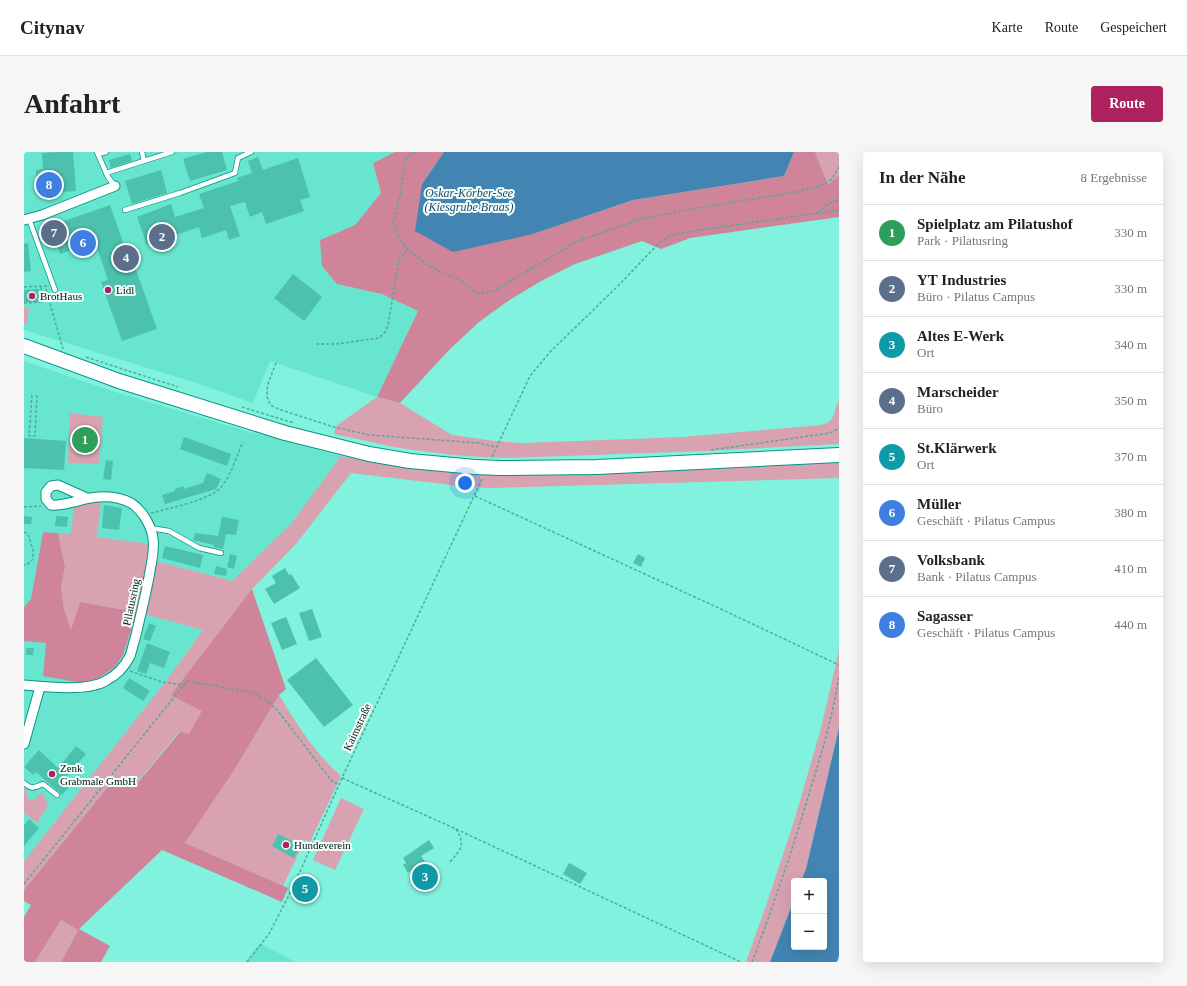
<!DOCTYPE html>
<html lang="de">
<head>
<meta charset="utf-8">
<style>
  body { margin:0; font-family:"Times New Roman",serif; background:#f6f6f6; color:#222 }
  .controls { position:absolute; right:12px; bottom:12px; display:grid; overflow:hidden; border-radius:4px; box-shadow:0 4px 16px #0002 }
  .controls button { width:36px; height:36px; display:grid; place-items:center; padding:0; border:0; border-bottom:1px solid #e0e0e0; background:#fff; color:#222; font:20px sans-serif }
  .you { position:absolute; left:441px; top:331px; width:14px; height:14px; margin:-10px; border:3px solid #fff; border-radius:50%; background:#1a73e8; box-shadow:0 0 0 6px #1a73e833 }
  .badge { display:grid; place-items:center; width:26px; height:26px; border-radius:50%; background:#ad215e; color:#fff; font-size:13px; font-weight:700 }
  .pin { position:absolute; translate:-50% -50%; border:2px solid #fff; box-shadow:0 1px 4px #0006 }
  .list { margin:0; padding:0; list-style:none }
  h2 { display:flex; justify-content:space-between; align-items:center; height:52px; margin:0; padding:0 16px; font-size:17px }
  h2 small { font-size:13px; font-weight:400; color:#767676 }
  .list li { display:grid; grid-template-columns:26px 1fr auto; gap:12px; align-items:center; box-sizing:border-box; height:56px; padding:0 16px; border-top:1px solid #e0e0e0 }
  .list b { display:block; font-size:15px; white-space:nowrap }
  .list p { margin:0; font-size:13px; white-space:nowrap; color:#767676 }
  .list em { font-size:13px; font-style:normal; color:#767676 }
  .map { position:relative; flex:none; width:815px; height:810px; overflow:hidden; border-radius:4px }
  header { display:flex; align-items:center; gap:24px; box-sizing:border-box; height:56px; padding:0 20px; background:#fff; border-bottom:1px solid #e0e0e0 }
  header strong { font-size:19px }
  nav { display:flex; gap:22px; margin-inline-start:auto; font-size:14px }
  .intro { display:flex; align-items:center; justify-content:space-between; box-sizing:border-box; height:96px; padding:0 24px }
  h1 { margin:0; font-size:28px }
  .button { padding:10px 18px; border-radius:4px; background:#ad215e; color:#fff; font-size:14px; font-weight:700 }
  main { display:flex; gap:24px; padding:0 24px }
  aside { flex:1; background:#fff; border-radius:4px; box-shadow:0 4px 16px #0002 }
  .map>svg:first-child { display:block }
  .built { fill:#67e5cf }
  .green { fill:#d8a2b1 }
  .forest { fill:#cf849a }
  .water { fill:#4285b2 }
  .building { fill:#4cc1ad }
  .lines { fill:none; stroke-linecap:round; stroke-linejoin:round }
  .lane-casing { stroke:#039684; stroke-width:6 }
  .street-casing { stroke:#039684; stroke-width:11 }
  .primary-casing { stroke:#039684; stroke-width:16 }
  .path { stroke:#56a899; stroke-width:1.5; stroke-dasharray:3 2; stroke-linecap:butt }
  .lane { stroke:#fff; stroke-width:4.5 }
  .street { stroke:#fff; stroke-width:9 }
  .primary { stroke:#fff; stroke-width:14 }
  .primary-bridge-casing { stroke:#039684; stroke-width:16; stroke-linecap:butt }
  .primary-bridge { stroke:#fff; stroke-width:14 }
  .poi-dot { fill:#ad215e; stroke:#f4fefb; stroke-width:1.5 }
  .labels { text-anchor:middle; stroke-width:4; stroke-linejoin:round; paint-order:stroke }
  .poi-label { font-size:11px; fill:#00130f; stroke:#f4fefb; text-anchor:start }
  .street-label { font-size:11px; fill:#00130f; stroke:#f4fefb }
  .water-label { font-size:12px; font-style:italic; fill:#154968; stroke:#f4fefb }
</style>
</head>
<body>
<header>
<strong>Citynav</strong>
<nav><a>Karte</a><a>Route</a><a>Gespeichert</a></nav>
</header>
<div class="intro"><h1>Anfahrt</h1><a class="button">Route</a></div>
<main>
<div class="map">
<svg width="815" height="810" viewBox="0 0 815 810">
  <rect width="100%" height="100%" fill="#80f2dd"/>
  <g class="built">
    <path d="M0,0h371l-22,11 8,30 -26,32 -35,15 17,44 45,10 36,17 -41,86 -107,-36 -17,42 -60,-21 -169,-52z"/>
    <path d="M0,209l85,29 137,41 95,25 -51,69 -58,56 -84,-22 3,-15 -80,-10 -28,-2 -12,67 -7,8z"/>
    <path d="M113,460l66,18 -37,51 -142,180v-220l22,2 77,12z"/>
    <path d="M236,791l5,3 30,16h-50z"/>
  </g>
  <g class="green">
    <path d="M791,0h24v23l-11,10z"/>
    <path d="M0,156h5l-2,16h-3z"/>
    <path d="M353,245l23,6 52,32 43,6 28,2 160,-6 138,-12c16,-4 11,-12 18,-25v44l-134,7 -200,7c-37,-1 -74,-5 -111,-11 -20,-4 -40,-9 -60,-13l2,-8z"/>
    <path d="M46,261l33,4 -4,47 -31,-1z"/>
    <path d="M317,304l63,11 64,7 31,1 218,-7 122,-6v16l-348,10 -23,-1 -117,-14 -55,71 -44,45 -80,106 31,16 -14,24 -10,-3 -45,54 -18,-9 -92,113v-29l142,-180 37,-51 -66,-18 -57,-10 -9,29 -7,-22 -3,-22 4,-20 -7,-34 13,1 3,-28 27,-5 -4,36 54,7 -3,15 84,22 58,-56z"/>
    <path d="M815,493v83l-33,141 -5,12h-7v19l-24,62h-24l22,-62 27,-82 26,-90 17,-73z"/>
    <path d="M255,543c17,28 37,60 62,81l-31,66 -5,-2 -22,46 -98,-43 48,-71z"/>
    <path d="M0,635l2,2 1,8 3,3 5,-1 5,-6h3l5,12 -11,18 -13,-10z"/>
    <path d="M317,646l23,11 -29,61 -22,-10z"/>
    <path d="M37,768l17,10 -17,32h-26z"/>
  </g>
  <g class="forest">
    <path d="M371,0h49l-22,32 111,50 100,-34 151,-24 10,-24h21l13,33 11,-10v42l-149,21 -29,11 -19,-8 -67,23 -34,17 -33,20 -29,21 -30,28 -49,53 -23,-6 41,-86 -36,-17 -45,-10 -15,-18 -2,-26 35,-15 26,-32 -8,-30z"/>
    <path d="M19,380l15,1 7,34 -4,20 3,22 7,21 9,-28 57,10 -14,43 -8,12 -16,11 -16,5 -40,-7 3,-33 -22,-2v-34l7,-8z"/>
    <path d="M228,437l34,100 -7,6 -46,77 -48,71 103,45 -6,14 -120,-52 -83,79 31,17 -9,16h-40l17,-32 -17,-10 -26,42h-11v-45l7,-12 -7,-4v-11l92,-113 19,9 45,-54 9,2 13,-23 -31,-16z"/>
  </g>
  <g class="water">
    <path d="M420,0h350l-10,24 -151,24 -100,34 -80,18 -38,-21 7,-47z"/>
    <path d="M815,576v228l-2,6h-67l24,-62v47h30v-66h-23l5,-12z"/>
  </g>
  <g class="building">
    <path d="M34,0h15l3,39 -30,2 -2,-16 -8,1v-8l7,-1 -1,-16z"/>
    <path d="M183,0h15l5,18 -37,11 -7,-22z"/>
    <path d="M106,2l2,7 -21,7 -2,-8z"/>
    <path d="M234,5l5,13 35,-12 12,39 -10,3 4,11 -38,13 -4,-12 -12,5 -5,-15 -15,4 10,30 -11,4 -3,-10 -24,8 -3,-11 -52,18 -10,-28 34,-13 4,13 29,-9 -5,-14 39,-13 -1,-3 15,-5 -4,-12z"/>
    <path d="M137,18l6,23 -35,11 -7,-23z"/>
    <path d="M86,53l23,66 3,-1 21,59 -35,12 -21,-59 7,-2 -13,-38 -35,12 -10,-28z"/>
    <path d="M4,91l3,28 -7,1v-28z"/>
    <path d="M269,122l29,23 -18,24 -30,-23z"/>
    <path d="M15,137v13h-15v-12z"/>
    <path d="M160,285l47,17 -4,12 -47,-17z"/>
    <path d="M0,286l42,3 -2,29 -40,-2z"/>
    <path d="M82,308l7,1 -2,19 -8,-1z"/>
    <path d="M183,321l14,6 -5,10 -51,15 -3,-9 13,-4v-2l8,-3 1,3 19,-6z"/>
    <path d="M80,353l18,3 -3,22 -17,-2z"/>
    <path d="M0,364l8,1 -1,7h-7z"/>
    <path d="M32,364l12,1 -1,10 -12,-1z"/>
    <path d="M198,365l17,3 -3,15 -10,-1 -3,15 -9,-2v-2l-21,-5 2,-7 23,3z"/>
    <path d="M141,394l38,9 -3,13 -38,-10z"/>
    <path d="M206,402l7,2 -3,13 -7,-2z"/>
    <path d="M614,402l7,4 -4,9 -8,-4z"/>
    <path d="M192,414l11,3 -1,7 -12,-2z"/>
    <path d="M261,416l4,7 2,-1 9,14 -26,16 -9,-15 11,-6 -4,-7z"/>
    <path d="M288,457l10,28 -13,4 -10,-28z"/>
    <path d="M262,465l11,27 -15,6 -11,-27z"/>
    <path d="M125,471l7,3 -6,15 -7,-2z"/>
    <path d="M123,491l23,9 -6,16 -14,-5 -4,11 -9,-3z"/>
    <path d="M2,496h8l-1,7h-7z"/>
    <path d="M292,506l37,47 -29,22 -37,-47z"/>
    <path d="M105,526l21,13 -7,10 -20,-13z"/>
    <path d="M52,594l10,8 -19,22 7,6 -12,13 -26,-23 -3,3 -9,-8 15,-17 19,18z"/>
    <path d="M5,667l10,9 -15,18v-21z"/>
    <path d="M254,682l23,11 -7,13 -22,-12z"/>
    <path d="M405,688l5,8 -13,8 18,27 -13,9 -14,-22 -4,3 -5,-8 3,-2 -3,-5z"/>
    <path d="M545,711l18,10 -7,11 -17,-10z"/>
  </g>
  <g class="lines">
    <g class="lane-casing">
      <g id="lane">
        <path d="M73,0l11,25 7,9"/>
        <path d="M118,0l2,9"/>
        <path d="M74,2l8,-2"/>
        <path d="M82,21l66,-21"/>
        <path d="M101,58l55,-17 55,-20 3,-15 13,-6"/>
        <path d="M5,67l26,71"/>
        <path d="M126,376l19,3 30,17 22,5"/>
        <path d="M0,631c9,7 9,5 19,1l14,11"/>
      </g>
    </g>
    <g class="street-casing">
      <g id="street">
        <path d="M0,68l18,-5 73,-29"/>
        <path d="M0,533c21,2 66,7 83,-5 10,-5 18,-14 23,-24 2,-5 3,-12 5,-17 5,-21 10,-41 14,-62 2,-13 6,-26 4,-39 -2,-13 -11,-28 -22,-35 -17,-9 -36,-7 -53,-2 -10,2 -18,5 -27,4l-5,-6v-7l5,-6 7,-1 29,13"/>
        <path d="M0,592l16,-57"/>
      </g>
    </g>
    <g class="primary-casing">
      <g id="primary">
        <path d="M0,194l95,35 166,52 84,21 41,7 65,6"/>
        <path d="M477,316l96,-1 242,-12"/>
      </g>
    </g>
    <g class="path">
      <path d="M391,0l-5,3 -5,6 -5,36 -7,25 5,14 9,13 21,16 19,10 14,5 16,14 17,-3 84,-50 63,-22 51,-10 104,-17 27,-7 9,-6 7,-12"/>
      <path d="M794,60l14,-10 7,-2"/>
      <path d="M23,134h-2l18,63"/>
      <path d="M0,135l21,-1"/>
      <path d="M0,151l18,-1 -1,-16"/>
      <path d="M292,192h20l43,-6 6,-6 3,-7 11,-65 8,-11"/>
      <path d="M62,205l92,30"/>
      <path d="M252,211l-8,21 -1,7v6l2,5 3,4 9,4 53,17 36,8 109,8 17,4"/>
      <path d="M8,243l-3,41h6l2,-41"/>
      <path d="M218,255l52,16"/>
      <path d="M687,298l119,-17 9,-5"/>
      <path d="M468,305l38,-81 20,-24 69,-67 38,-40 9,-7 14,-5 159,-23"/>
      <path d="M451,344l248,114 116,55"/>
      <path d="M0,355l17,-1"/>
      <path d="M127,361c17,-4 62,-14 71,-27 9,-11 15,-31 21,-44"/>
      <path d="M0,380l4,2 5,16v9l-4,4 -5,2"/>
      <path d="M106,519l32,11 22,3"/>
      <path d="M318,626l114,51 285,133"/>
      <path d="M426,710c11,-13 16,-17 6,-33"/>
      <path d="M0,732l163,-203 63,11 15,7 13,12 53,69 8,5"/>
      <path d="M223,810l22,-28 24,-47 49,-109 140,-299"/>
      <path d="M728,810c21,-55 40,-111 57,-168 12,-39 24,-78 30,-119"/>
    </g>
    <use href="#lane" class="lane"/>
    <use href="#street" class="street"/>
    <use href="#primary" class="primary"/>
    <g class="primary-bridge-casing">
      <path id="primary-bridge" d="M451,315l26,1"/>
    </g>
    <use href="#primary-bridge" class="primary-bridge"/>
  </g>
  <g class="poi-dot">
    <circle cx="84" cy="138" r="4"/>
    <circle cx="8" cy="144" r="4"/>
    <circle cx="28" cy="622" r="4"/>
    <circle cx="262" cy="693" r="4"/>
  </g>
  <g class="labels">
    <g class="poi-label">
      <text x="92" y="142">Lidl</text>
      <text x="16" y="148">BrotHaus</text>
      <text x="36" y="620">Zenk<tspan x="36" dy="13">Grabmale GmbH</tspan></text>
      <text x="270" y="697">Hundeverein</text>
    </g>
    <g class="street-label">
      <text transform="translate(107 450) rotate(-78)" y="4">Pilatusring</text>
      <text transform="translate(333 575) rotate(-65)" y="4">Kaimstraße</text>
    </g>
    <g class="water-label">
      <text x="445" y="45">Oskar-Körber-See<tspan x="445" dy="14">(Kiesgrube Braas)</tspan></text>
    </g>
  </g>
</svg>
<div class="controls">
<button>+</button>
<button>−</button>
</div>
<div class="you"></div>
<div class="pin badge" style="left:61px;top:288px;background:#2e9e5b">1</div>
<div class="pin badge" style="left:138px;top:85px;background:#5c6f8a">2</div>
<div class="pin badge" style="left:401px;top:725px;background:#0f9aa8">3</div>
<div class="pin badge" style="left:102px;top:106px;background:#5c6f8a">4</div>
<div class="pin badge" style="left:281px;top:737px;background:#0f9aa8">5</div>
<div class="pin badge" style="left:59px;top:91px;background:#3f7fe0">6</div>
<div class="pin badge" style="left:30px;top:81px;background:#5c6f8a">7</div>
<div class="pin badge" style="left:25px;top:33px;background:#3f7fe0">8</div>
</div>
<aside>
<h2>In der Nähe<small>8 Ergebnisse</small></h2>
<ul class="list">
<li><span class="badge" style="background:#2e9e5b">1</span><div><b>Spielplatz am Pilatushof</b><p>Park · Pilatusring</p></div><em>330 m</em></li>
<li><span class="badge" style="background:#5c6f8a">2</span><div><b>YT Industries</b><p>Büro · Pilatus Campus</p></div><em>330 m</em></li>
<li><span class="badge" style="background:#0f9aa8">3</span><div><b>Altes E-Werk</b><p>Ort</p></div><em>340 m</em></li>
<li><span class="badge" style="background:#5c6f8a">4</span><div><b>Marscheider</b><p>Büro</p></div><em>350 m</em></li>
<li><span class="badge" style="background:#0f9aa8">5</span><div><b>St.Klärwerk</b><p>Ort</p></div><em>370 m</em></li>
<li><span class="badge" style="background:#3f7fe0">6</span><div><b>Müller</b><p>Geschäft · Pilatus Campus</p></div><em>380 m</em></li>
<li><span class="badge" style="background:#5c6f8a">7</span><div><b>Volksbank</b><p>Bank · Pilatus Campus</p></div><em>410 m</em></li>
<li><span class="badge" style="background:#3f7fe0">8</span><div><b>Sagasser</b><p>Geschäft · Pilatus Campus</p></div><em>440 m</em></li>
</ul>
</aside>
</main>
</body>
</html>
